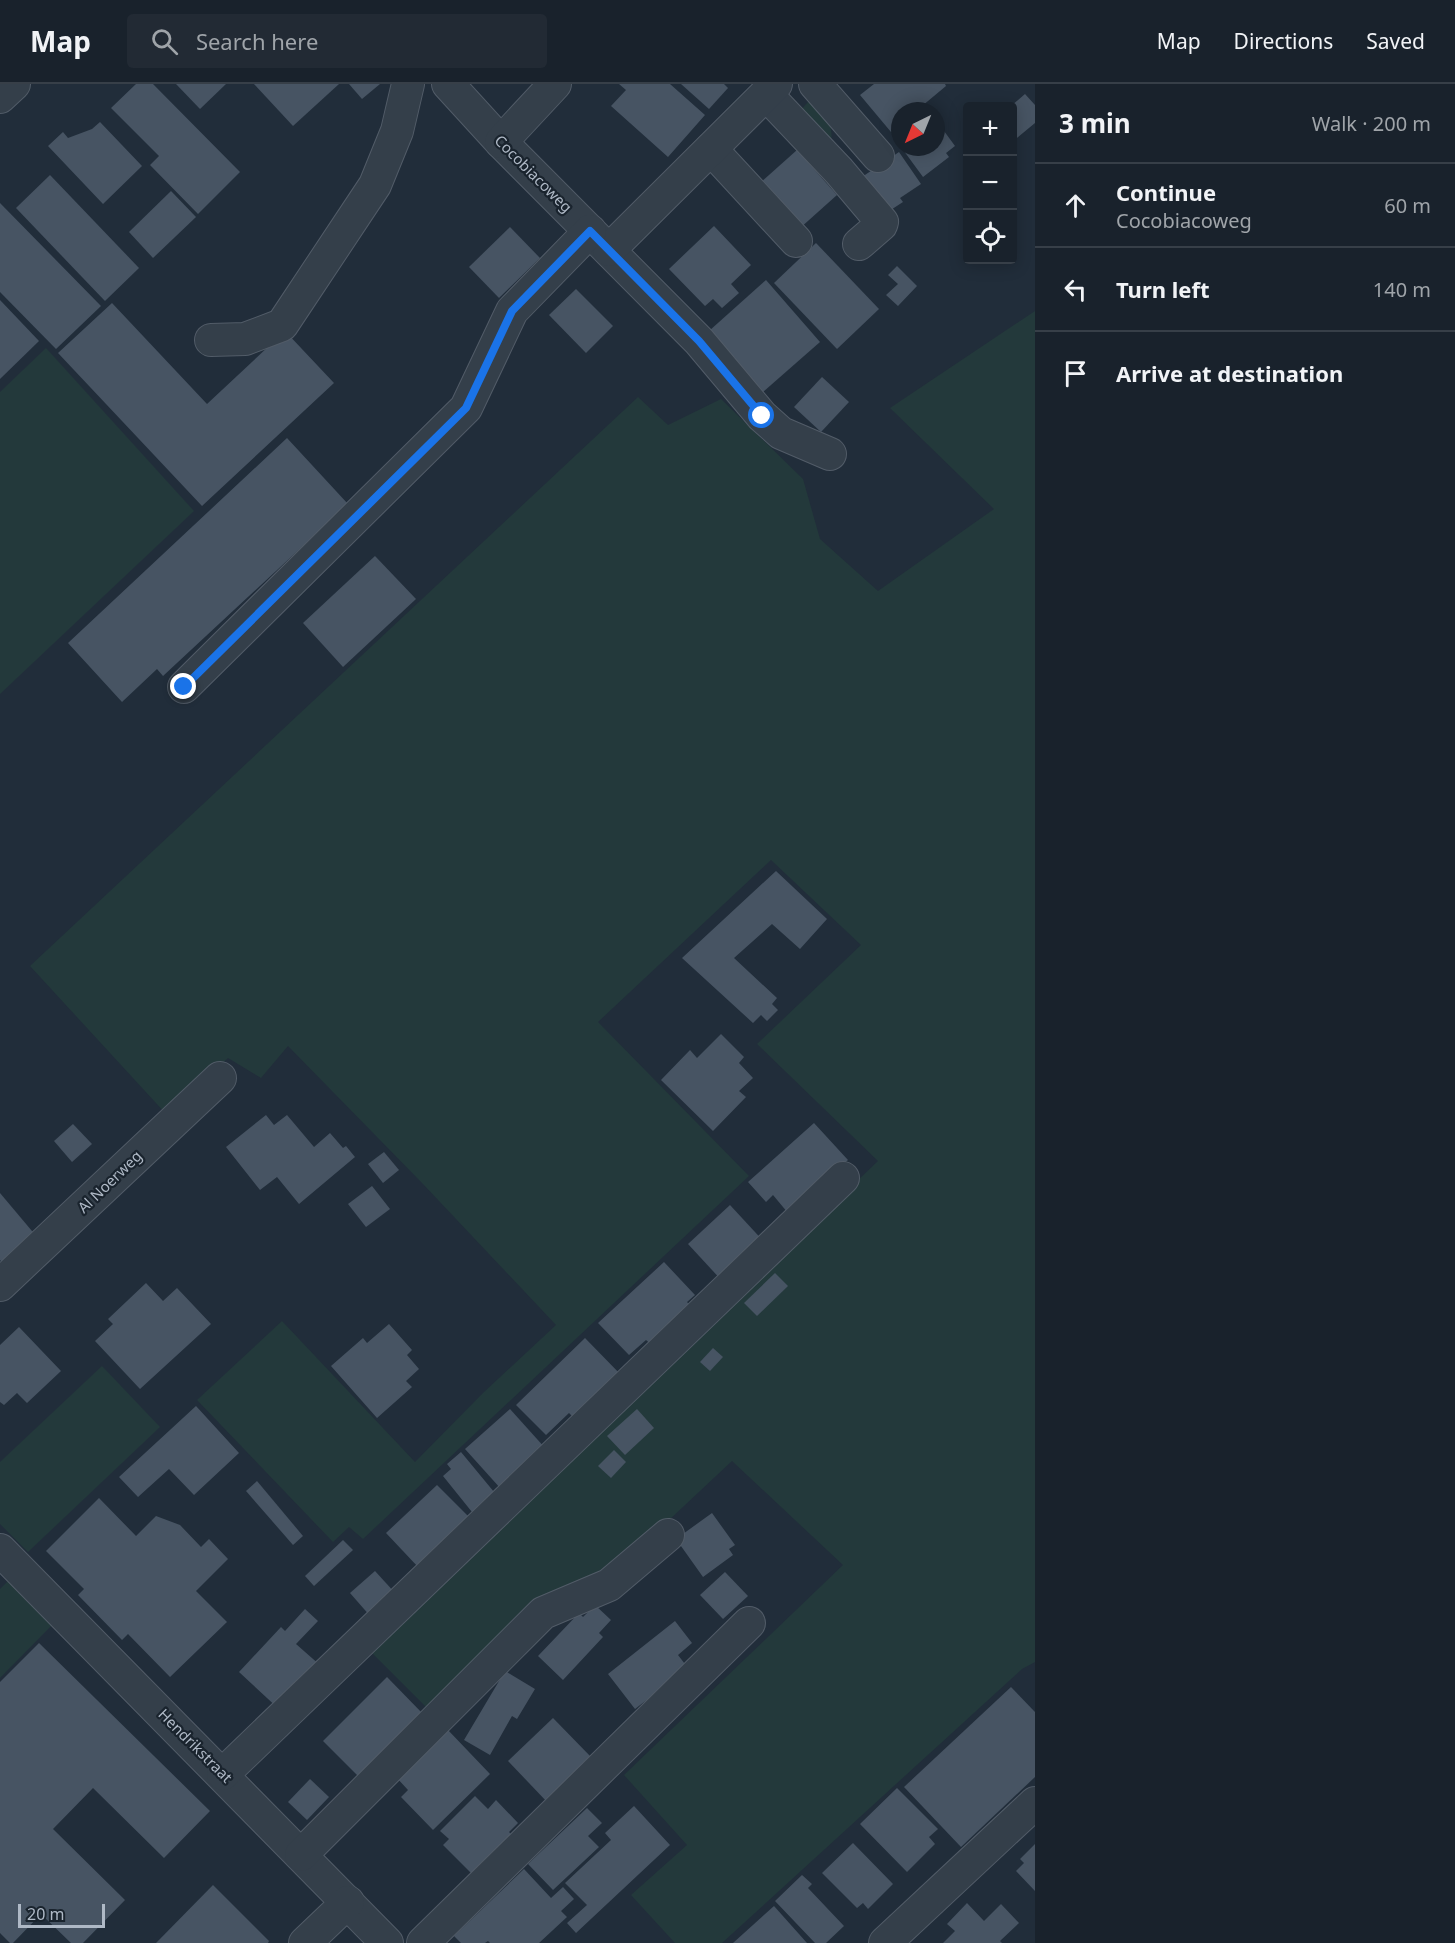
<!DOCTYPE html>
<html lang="en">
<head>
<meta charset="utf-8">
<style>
  body { margin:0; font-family:"Noto Sans",sans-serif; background:#222a34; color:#f1f3f6 }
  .controls { position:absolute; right:18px; top:18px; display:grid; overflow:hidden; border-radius:6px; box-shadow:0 3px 15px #0003 }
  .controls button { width:54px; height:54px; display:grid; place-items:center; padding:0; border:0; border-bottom:2px solid #373f48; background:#19222c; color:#f1f3f6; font:30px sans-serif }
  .compass { position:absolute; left:891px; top:18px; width:54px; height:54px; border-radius:50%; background:#19222c; box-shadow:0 3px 15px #0003; rotate:223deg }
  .scale { position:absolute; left:18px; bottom:15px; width:87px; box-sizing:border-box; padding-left:6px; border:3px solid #afb9c6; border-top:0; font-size:16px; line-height:21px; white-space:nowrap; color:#afb9c6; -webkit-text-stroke:4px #1a242e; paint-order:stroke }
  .stop { position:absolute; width:18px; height:18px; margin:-14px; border:4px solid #1a73e8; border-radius:50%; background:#fff }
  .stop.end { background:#1a73e8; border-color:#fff; box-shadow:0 2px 6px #0008 }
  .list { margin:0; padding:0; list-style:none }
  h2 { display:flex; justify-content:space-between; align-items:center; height:78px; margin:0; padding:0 24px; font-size:26px }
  h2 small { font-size:20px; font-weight:400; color:#9fa4a9 }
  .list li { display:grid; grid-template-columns:39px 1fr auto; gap:18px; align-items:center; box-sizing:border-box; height:84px; padding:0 24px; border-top:2px solid #373f48 }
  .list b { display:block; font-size:22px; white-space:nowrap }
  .list p { margin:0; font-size:20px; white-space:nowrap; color:#9fa4a9 }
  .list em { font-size:20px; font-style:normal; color:#9fa4a9 }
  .icon { flex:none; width:33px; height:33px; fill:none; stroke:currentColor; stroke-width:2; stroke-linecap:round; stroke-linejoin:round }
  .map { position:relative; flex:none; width:1035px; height:1859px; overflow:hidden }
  header { display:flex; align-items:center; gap:36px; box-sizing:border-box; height:84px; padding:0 30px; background:#19222c; border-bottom:2px solid #373f48 }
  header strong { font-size:28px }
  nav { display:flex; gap:33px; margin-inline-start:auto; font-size:21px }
  .search { width:420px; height:54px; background:#222a34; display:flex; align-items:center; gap:15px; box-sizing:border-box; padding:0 21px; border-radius:6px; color:#9fa4a9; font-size:22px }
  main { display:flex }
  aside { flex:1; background:#19222c }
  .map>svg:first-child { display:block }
  .green { fill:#23393b }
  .building { fill:#475463 }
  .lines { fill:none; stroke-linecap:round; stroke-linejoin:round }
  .minor-casing { stroke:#525c68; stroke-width:34 }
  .minor { stroke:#343f4a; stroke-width:32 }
  .route { stroke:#1a73e8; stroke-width:8 }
  .labels { text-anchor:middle; stroke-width:4.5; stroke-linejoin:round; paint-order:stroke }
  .street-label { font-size:15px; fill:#afb9c6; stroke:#1a242e }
</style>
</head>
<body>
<header>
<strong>Map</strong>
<div class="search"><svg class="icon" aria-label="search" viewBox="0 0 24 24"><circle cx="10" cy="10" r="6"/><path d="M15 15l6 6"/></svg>Search here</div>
<nav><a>Map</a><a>Directions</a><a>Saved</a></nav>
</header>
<main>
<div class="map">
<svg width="1035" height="1859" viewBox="0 0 1035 1859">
  <rect width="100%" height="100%" fill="#212d3a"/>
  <g class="green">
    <path d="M808,18c17,6 26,23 23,41l-31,-32z"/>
    <path d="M1035,227v1351l-13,7 -300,274h-47l-44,-48 56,-50 -63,-70 219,-210 -111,-104 -128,120 -171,133 -65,-65 510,-488 -121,-117 104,-99 -90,-85 -173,162 151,154 -386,363 -14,-12 -16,15 -136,-142 85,-79 133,141 68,-69 73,-68 -133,-141 -135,-138 -27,32 -33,-20 -61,57 -137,-149 608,-569 30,28 53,-26 82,80 17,60 58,52 116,-82 -104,-101z"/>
    <path d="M46,264l148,163 -194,183v-302z"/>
    <path d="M102,1282l58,61 -132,125 -28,-28v-62z"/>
    <path d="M12,1493l44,44 -56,57v-89z"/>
  </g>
  <g class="building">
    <path d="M136,0h17l87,88 -42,42 -48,-49 9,-9 -48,-48z"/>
    <path d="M176,0h50l-26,25z"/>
    <path d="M254,0h85l-46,42z"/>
    <path d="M349,0h31l-18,15z"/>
    <path d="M619,0h51l35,31 -37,42 -57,-51 15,-16z"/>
    <path d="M681,0h43l4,4 -19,21z"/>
    <path d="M874,0h71l1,2 -30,25h-16v14l-9,7 -31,-37z"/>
    <path d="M1025,10l10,11v18l-23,19v-36h-1z"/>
    <path d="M936,36l19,26 -9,7 3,4 -26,20 -22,-30h35z"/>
    <path d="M100,38l42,44 -39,38 -55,-58 15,-14 5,6 24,-9z"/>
    <path d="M797,66l40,45 -38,34 -40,-45z"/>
    <path d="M899,68l22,32 -21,14 3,4 -23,15 -24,-36z"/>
    <path d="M50,91l89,93 -34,33 -89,-93z"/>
    <path d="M171,107l25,26 -43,41 -24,-26z"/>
    <path d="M0,119l101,103 -45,43 -56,-57z"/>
    <path d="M714,142l37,39 -20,19 8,9 -17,15 -9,-9 -8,7 -36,-37z"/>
    <path d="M510,143l30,31 -41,40 -30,-31z"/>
    <path d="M816,159l63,66 -42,40 -63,-66z"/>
    <path d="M897,182l20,20 -19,20 -12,-11 12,-11 -10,-9z"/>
    <path d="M766,196l54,62 -57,50 -54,-61z"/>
    <path d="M576,205l37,37 -27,27 -37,-38z"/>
    <path d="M0,216l39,41 -39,38z"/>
    <path d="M112,219l95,101 78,-73 49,52 -132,123 -144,-153z"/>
    <path d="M822,293l27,25 -28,30 -27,-25z"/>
    <path d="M287,354l61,66 -185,172 -6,-7 -35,33 -54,-59z"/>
    <path d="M375,472l41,43 -73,68 -40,-44z"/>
    <path d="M776,787l51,48 -27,30 -28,-25 -38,34 43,40 -5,6 6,6 -11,11 -6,-6 -8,8 -71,-65z"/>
    <path d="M721,950l23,23 -5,6 14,15 -14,13 7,6 -33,34 -52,-51 29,-30 7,8z"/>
    <path d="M266,1031l8,10 13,-10 27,32 16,-14 13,15 3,-2 9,11 -56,47 -22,-27 -17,13 -34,-43z"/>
    <path d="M814,1039l34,37 -60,53 -15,-18 -7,7 -18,-20z"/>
    <path d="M73,1040l19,20 -20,18 -18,-21z"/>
    <path d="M384,1068l15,18 -16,13 -15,-19z"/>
    <path d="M372,1102l18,23 -24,18 -18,-23z"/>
    <path d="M0,1109l37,44 -32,28 -5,-5z"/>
    <path d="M730,1121l36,39 -42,39 -36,-39z"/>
    <path d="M664,1178l31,33 -8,7 8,9 -40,37 -9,-8 -17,15 -31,-32z"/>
    <path d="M775,1189l13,13 -31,30 -13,-13z"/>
    <path d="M146,1199l17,18 14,-13 34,36 -71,65 -45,-48 18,-17 -5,-5z"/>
    <path d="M389,1240l23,26 -5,5 12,14 -13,12 6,6 -35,31 -46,-52 32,-28 4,5z"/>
    <path d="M19,1243l42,44 -34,32 -10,-10 -13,12 -4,-3v-57z"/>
    <path d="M585,1254l38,39 -46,44 -8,-8 -23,22 -30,-30z"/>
    <path d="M713,1264l10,9 -13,14 -10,-9z"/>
    <path d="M196,1322l43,47 -45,42 -25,-26 -31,28 -19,-20z"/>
    <path d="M510,1325l36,40 -45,40 -36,-40z"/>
    <path d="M637,1325l17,19 -29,27 -18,-19z"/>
    <path d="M614,1366l12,12 -15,16 -13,-12z"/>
    <path d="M461,1368l38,46 -23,19 -33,-41 8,-7 -4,-5z"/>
    <path d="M257,1397l46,55 -10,9 -47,-54z"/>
    <path d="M437,1401l34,34 -52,49 -33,-35z"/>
    <path d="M99,1414l37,38 20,-20 24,9 21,22 8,-8 19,20 -32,32 31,31 -57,55 -42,-43 -6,6 -44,-45 6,-6 -38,-38z"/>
    <path d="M712,1429l23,32 -6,4 4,6 -30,22 -27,-38z"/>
    <path d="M343,1456l10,10 -39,36 -9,-10z"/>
    <path d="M375,1487l21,23 -25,23 -21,-24z"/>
    <path d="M725,1488l23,24 -25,23 -23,-24z"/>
    <path d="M595,1521l16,15 -12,13 4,4 -40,43 -25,-24 41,-43 4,4z"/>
    <path d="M305,1525l13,12 -22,23 25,22 -41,44 -41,-38 42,-45 4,4z"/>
    <path d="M675,1537l17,22 -14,12 10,13 -53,41 -27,-35z"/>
    <path d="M39,1559l171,168 -46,47 -71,-70 -40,41 72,71 -42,43h-12l-30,-29 -28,29h-3l-10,-10v-251z"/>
    <path d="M505,1587l30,18 -18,30 -5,-3 -22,39 -26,-15z"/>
    <path d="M387,1593l37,38 -64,63 -37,-37z"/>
    <path d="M1011,1603l24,25v65l-74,70 -57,-60z"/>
    <path d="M553,1634l38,39 -42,47 -41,-43z"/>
    <path d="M447,1645l43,45 -57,56 -32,-33 7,-7 -12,-13z"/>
    <path d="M310,1695l19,18 -22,23 -19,-18z"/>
    <path d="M897,1704l41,41 -9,8 6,7 -28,28 -47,-48z"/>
    <path d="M475,1712l13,13 8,-9 22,23 -9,9 9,9 -39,40 -36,-36 6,-6 -9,-8z"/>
    <path d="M634,1722l36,39 -94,88 -9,-10 20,-18 -22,-22 46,-43 -6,-7z"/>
    <path d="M587,1724l15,15 -14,13 11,11 -46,43 -25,-26z"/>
    <path d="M853,1759l40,41 -25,25 -5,-6 -6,5 -35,-35z"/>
    <path d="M1035,1760v47l-19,-20 8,-8 -4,-4z"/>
    <path d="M524,1785l27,29 12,-11 11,12 -13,12 6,6 -28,26h-49l-2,-2 -3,2h-24l-7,-7z"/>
    <path d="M802,1791l10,9 -4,4 36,38 -18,17h-11l-40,-42z"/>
    <path d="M213,1801l56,56 -1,2h-112z"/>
    <path d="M967,1819l17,18 17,-17 18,19 -19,18 2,2h-59l12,-12 -8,-7z"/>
    <path d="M774,1822l33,37h-74z"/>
  </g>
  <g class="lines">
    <g class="minor-casing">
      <g id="minor">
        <path d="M448,0l53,58 198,199 63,75 19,17 49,21"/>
        <path d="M815,0l63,72"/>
        <path d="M766,10l73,77 43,51 -1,3 -22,19"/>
        <path d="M0,13l14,-13"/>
        <path d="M501,58l54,-58"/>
        <path d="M711,65l85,92"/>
        <path d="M609,166l167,-166"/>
        <path d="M211,256l34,-1 37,-14 93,-140 22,-54 11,-47"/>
        <path d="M184,603l282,-279 46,-97 78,-80"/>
        <path d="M0,1201l220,-207"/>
        <path d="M0,1466l387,393"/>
        <path d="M223,1690l620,-596"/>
        <path d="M301,1771l242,-242 66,-28 59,-50"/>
        <path d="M305,1859l43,-41"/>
        <path d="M423,1859l326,-320"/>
        <path d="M885,1859l150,-140"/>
      </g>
    </g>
    <use href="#minor" class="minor"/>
  </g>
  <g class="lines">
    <path class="route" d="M184,603l282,-279 46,-97 78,-80 109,110 63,75"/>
  </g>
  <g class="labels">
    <g class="street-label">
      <text transform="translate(533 90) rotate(45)" y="5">Cocobiacoweg</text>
      <text transform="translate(110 1098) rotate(-44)" y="5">Al Noerweg</text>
      <text transform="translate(195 1662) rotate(45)" y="5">Hendrikstraat</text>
    </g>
  </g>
</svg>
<div class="controls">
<button>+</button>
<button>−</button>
<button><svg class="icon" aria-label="locate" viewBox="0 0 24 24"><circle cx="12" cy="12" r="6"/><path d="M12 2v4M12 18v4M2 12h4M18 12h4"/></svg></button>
</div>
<svg class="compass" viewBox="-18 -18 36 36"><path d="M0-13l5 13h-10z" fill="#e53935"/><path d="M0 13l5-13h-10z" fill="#9fa4a9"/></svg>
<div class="scale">20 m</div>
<div class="stop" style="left:762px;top:332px"></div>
<div class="stop end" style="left:184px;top:603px"></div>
</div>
<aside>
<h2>3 min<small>Walk · 200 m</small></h2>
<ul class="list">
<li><svg class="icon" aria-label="ahead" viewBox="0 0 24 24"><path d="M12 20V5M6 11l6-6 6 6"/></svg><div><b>Continue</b><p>Cocobiacoweg</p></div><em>60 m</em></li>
<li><svg class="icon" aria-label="left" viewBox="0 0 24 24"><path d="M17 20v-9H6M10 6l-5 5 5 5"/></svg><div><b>Turn left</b></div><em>140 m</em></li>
<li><svg class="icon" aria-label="arrive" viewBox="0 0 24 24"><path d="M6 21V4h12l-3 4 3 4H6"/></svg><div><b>Arrive at destination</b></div></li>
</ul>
</aside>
</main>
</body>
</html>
